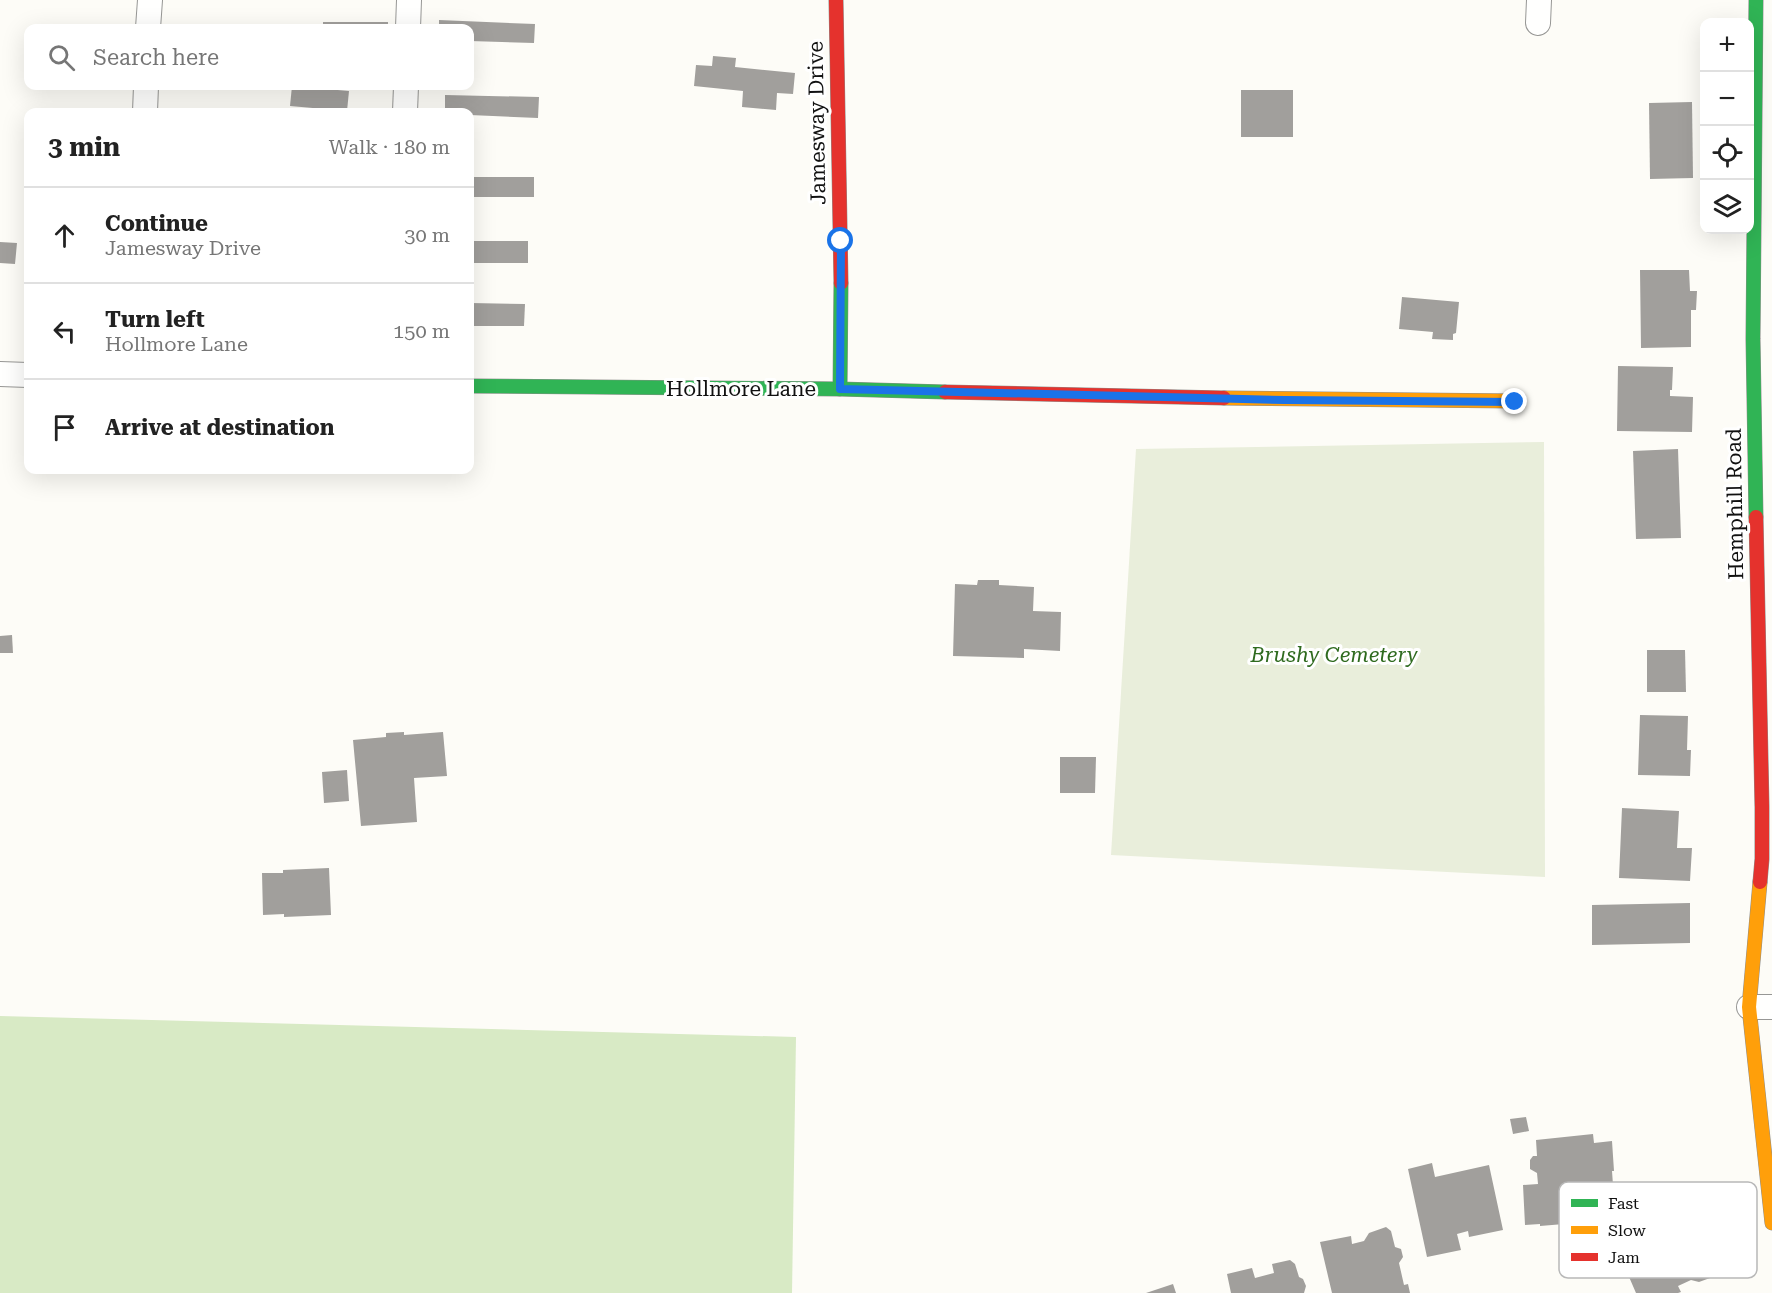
<!DOCTYPE html>
<html lang="en">
<head>
<meta charset="utf-8">
<style>
  body { margin:0; font-family:"Roboto Serif",serif; background:#f2f2f2; color:#222 }
  .controls { position:absolute; right:18px; top:18px; display:grid; overflow:hidden; border-radius:12px; box-shadow:0 6px 24px #0002 }
  .controls button { width:54px; height:54px; display:grid; place-items:center; padding:0; border:0; border-bottom:2px solid #e0e0e0; background:#fff; color:#222; font:30px sans-serif }
  .stop { position:absolute; width:18px; height:18px; margin:-14px; border:4px solid #1a73e8; border-radius:50%; background:#fff }
  .stop.end { background:#1a73e8; border-color:#fff; box-shadow:0 2px 6px #0008 }
  .list { margin:0; padding:0; list-style:none }
  h2 { display:flex; justify-content:space-between; align-items:center; height:78px; margin:0; padding:0 24px; font-size:26px }
  h2 small { font-size:20px; font-weight:400; color:#767676 }
  .list li { display:grid; grid-template-columns:39px 1fr auto; gap:18px; align-items:center; box-sizing:border-box; height:96px; padding:0 24px; border-top:2px solid #e0e0e0 }
  .list b { display:block; font-size:22px; white-space:nowrap }
  .list p { margin:0; font-size:20px; white-space:nowrap; color:#767676 }
  .list em { font-size:20px; font-style:normal; color:#767676 }
  .icon { flex:none; width:33px; height:33px; fill:none; stroke:currentColor; stroke-width:2; stroke-linecap:round; stroke-linejoin:round }
  .map { position:relative; flex:none; width:1772px; height:1293px; overflow:hidden }
  .search { position:absolute; background:#fff; box-shadow:0 6px 24px #0002; left:24px; top:24px; width:450px; height:66px; display:flex; align-items:center; gap:15px; box-sizing:border-box; padding:0 21px; border-radius:12px; color:#767676; font-size:22px }
  .panel { position:absolute; background:#fff; box-shadow:0 6px 24px #0002; left:24px; top:108px; width:450px; height:366px; border-radius:12px }
  .map>svg:first-child { display:block }
  .forest { fill:#d8eac5 }
  .cemetery { fill:#e9eedb }
  .building { fill:#a19f9c }
  .lines { fill:none; stroke-linecap:round; stroke-linejoin:round }
  .street-casing { stroke:#979795; stroke-width:26 }
  .fast-casing { stroke:#8e8d8b; stroke-width:15 }
  .slow-casing { stroke:#8e8d8b; stroke-width:15 }
  .jam-casing { stroke:#8e8d8b; stroke-width:15 }
  .street { stroke:#fffffe; stroke-width:24 }
  .fast { stroke:#30b455; stroke-width:14 }
  .slow { stroke:#ff9f0a; stroke-width:14 }
  .jam { stroke:#e5322d; stroke-width:14 }
  .route { stroke:#1a73e8; stroke-width:8 }
  .labels { text-anchor:middle; stroke-width:6; stroke-linejoin:round; paint-order:stroke }
  .street-label { font-size:21px; fill:#111; stroke:#fff }
  .park-label { font-size:21px; font-style:italic; fill:#2f6b1f; stroke:#fff }
  .key { fill:#fff; stroke:#b8b8b8; stroke-width:1.5 }
  .key-label { font-size:16px; fill:#111 }
</style>
</head>
<body>
<div class="map">
<svg width="1772" height="1293" viewBox="0 0 1772 1293">
  <rect width="100%" height="100%" fill="#fdfcf7"/>
  <path class="forest" d="M0,1016l796,21 -4,256h-792z"/>
  <path class="cemetery" d="M1544,442l1,435 -434,-22 25,-406z"/>
  <g class="building">
    <path d="M439,20l96,4 -1,19 -64,-2v-13h-31z"/>
    <rect x="323" y="22" width="65" height="6"/>
    <path d="M713,56l23,2 -1,9 60,6 -2,21 -16,-1 -1,17 -34,-3 1,-16 -49,-5 2,-21 16,1z"/>
    <path d="M292,86l57,5 -2,20 -57,-5z"/>
    <rect x="1241" y="90" width="52" height="47"/>
    <path d="M445,95l94,2 -1,21 -68,-3v-3h-25z"/>
    <path d="M1692,102l1,76 -43,1 -1,-76z"/>
    <rect x="470" y="177" width="64" height="20"/>
    <rect x="470" y="241" width="58" height="22"/>
    <path d="M0,242l17,1 -2,21 -15,-1z"/>
    <path d="M1640,270h49l1,21h7l-1,19h-5v37l-50,1z"/>
    <path d="M1402,297l57,5 -3,31 -3,1v6l-21,-1 1,-7 -34,-3z"/>
    <path d="M470,303l55,1 -1,22h-54z"/>
    <path d="M1618,366l55,1 -1,23h-2v6l23,1 -1,35 -75,-1z"/>
    <path d="M1678,449l3,89 -45,1 -3,-88z"/>
    <path d="M978,580h21v5l35,2 -1,24 28,1 -1,39 -36,-2v9l-71,-2 2,-72 22,1z"/>
    <path d="M12,635l1,18h-13v-17z"/>
    <path d="M1647,650h38l1,42h-39z"/>
    <path d="M1640,715l48,1 -1,34h4l-1,26 -52,-1z"/>
    <path d="M404,732v3l39,-3 4,44 -33,2 3,44 -56,4 -8,-86 33,-3v-4z"/>
    <path d="M1060,757h36l-1,36h-35z"/>
    <path d="M347,770l2,31 -25,2 -2,-31z"/>
    <path d="M1622,808l57,3 -2,37h15l-2,33 -71,-3z"/>
    <path d="M329,868l2,47 -47,2v-3l-21,1 -1,-42h21v-3z"/>
    <path d="M1690,903v40l-98,2v-40z"/>
    <path d="M1526,1117l3,14 -16,3 -3,-15z"/>
    <path d="M1593,1134l1,9 18,-2 2,30h-2l2,28 -17,3v-2l-14,1v2l-8,1 1,19 -36,3v-2l-15,1 -2,-40 15,-1 -1,-11 -7,-4v-9l3,-4h4l-1,-16z"/>
    <path d="M1432,1163l3,14 54,-12 14,65 -34,7 -1,-6 -11,3 4,16 -34,7 -19,-88z"/>
    <path d="M1687,1189l14,31 -7,3 9,21 4,3 3,6 -1,6 4,9 -3,10 -11,4 -8,-2 -13,6 3,6 -3,1h-42l-13,-30 25,-11 -2,-5 -6,3 -12,-33z"/>
    <path d="M1386,1227l5,4 4,16 6,2 2,8 -4,6 5,22 4,-1 2,9h-78l-12,-51 31,-6 1,8 12,-3 5,-8z"/>
    <path d="M1290,1260l5,4 4,13 4,2 3,7 -2,7h-73l-4,-19 25,-6 3,10 19,-5 -2,-9z"/>
    <path d="M1173,1284l3,9h-30z"/>
  </g>
  <g class="lines">
    <g class="street-casing">
      <g id="street">
        <path d="M1538,23l1,-23"/>
        <path d="M148,28l2,-28"/>
        <path d="M408,28l1,-28"/>
        <path d="M145,112l1,-26"/>
        <path d="M405,112l1,-26"/>
        <path d="M0,374l28,1"/>
        <path d="M1749,1007h23"/>
      </g>
    </g>
    <g class="fast-casing">
      <g id="fast">
        <path d="M1756,0l-3,339 3,178"/>
        <path d="M470,386l370,3 105,3"/>
        <path d="M840,389l1,-106"/>
      </g>
    </g>
    <g class="slow-casing">
      <g id="slow">
        <path d="M1224,398l291,3"/>
        <path d="M1760,882l-11,125 23,216"/>
      </g>
    </g>
    <g class="jam-casing">
      <g id="jam">
        <path d="M836,0l5,283"/>
        <path d="M945,392l279,6"/>
        <path d="M1756,517l6,290v52l-2,23"/>
      </g>
    </g>
    <use href="#street" class="street"/>
    <use href="#fast" class="fast"/>
    <use href="#slow" class="slow"/>
    <use href="#jam" class="jam"/>
  </g>
  <g class="lines">
    <path class="route" d="M841,241l-1,148 445,11 230,2"/>
  </g>
  <g class="labels">
    <g class="street-label">
      <text transform="translate(817 123) rotate(-91)" y="7">Jamesway Drive</text>
      <text x="741" y="396">Hollmore Lane</text>
      <text transform="translate(1735 504) rotate(-91)" y="7">Hemphill Road</text>
    </g>
    <g class="park-label">
      <text x="1334" y="662">Brushy Cemetery</text>
    </g>
  </g>
  <rect x="1559" y="1182" width="198" height="96" rx="9" class="key"/>
  <rect x="1571" y="1199" width="27" height="8" fill="#30b455"/>
  <rect x="1571" y="1226" width="27" height="8" fill="#ff9f0a"/>
  <rect x="1571" y="1253" width="27" height="8" fill="#e5322d"/>
  <g class="key-label">
    <text x="1608" y="1209">Fast</text>
    <text x="1608" y="1236">Slow</text>
    <text x="1608" y="1263">Jam</text>
  </g>
</svg>
<div class="controls">
<button>+</button>
<button>−</button>
<button><svg class="icon" aria-label="locate" viewBox="0 0 24 24"><circle cx="12" cy="12" r="6"/><path d="M12 2v4M12 18v4M2 12h4M18 12h4"/></svg></button>
<button><svg class="icon" aria-label="layers" viewBox="0 0 24 24"><path d="M12 4l9 5-9 5-9-5zM3 14l9 5 9-5"/></svg></button>
</div>
<div class="stop" style="left:841px;top:241px"></div>
<div class="stop end" style="left:1515px;top:402px"></div>
<div class="search"><svg class="icon" aria-label="search" viewBox="0 0 24 24"><circle cx="10" cy="10" r="6"/><path d="M15 15l6 6"/></svg>Search here</div>
<section class="panel">
<h2>3 min<small>Walk · 180 m</small></h2>
<ul class="list">
<li><svg class="icon" aria-label="ahead" viewBox="0 0 24 24"><path d="M12 20V5M6 11l6-6 6 6"/></svg><div><b>Continue</b><p>Jamesway Drive</p></div><em>30 m</em></li>
<li><svg class="icon" aria-label="left" viewBox="0 0 24 24"><path d="M17 20v-9H6M10 6l-5 5 5 5"/></svg><div><b>Turn left</b><p>Hollmore Lane</p></div><em>150 m</em></li>
<li><svg class="icon" aria-label="arrive" viewBox="0 0 24 24"><path d="M6 21V4h12l-3 4 3 4H6"/></svg><div><b>Arrive at destination</b></div></li>
</ul>
</section>
</div>
</body>
</html>
